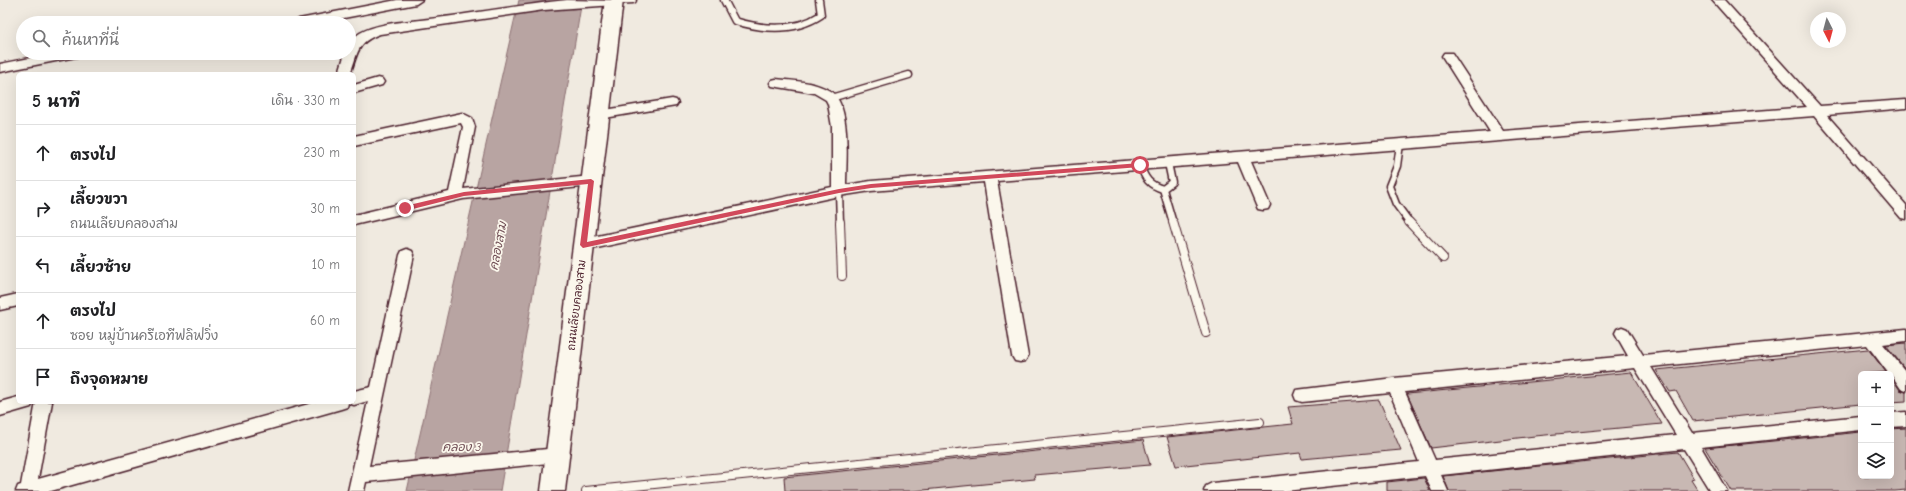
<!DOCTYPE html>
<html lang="th">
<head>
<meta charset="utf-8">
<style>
  body { margin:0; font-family:"Comic Neue","Playpen Sans Thai",sans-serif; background:#f6f6f6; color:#202124 }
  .controls { position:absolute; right:12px; bottom:12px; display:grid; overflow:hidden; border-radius:6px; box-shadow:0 4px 16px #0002 }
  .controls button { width:36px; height:36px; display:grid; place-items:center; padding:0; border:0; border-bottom:1px solid #e0e0e0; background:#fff; color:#202124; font:20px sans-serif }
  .compass { position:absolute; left:1810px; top:12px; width:36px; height:36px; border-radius:50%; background:#fff; box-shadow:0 4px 16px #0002; rotate:174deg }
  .stop { position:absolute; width:12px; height:12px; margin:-9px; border:3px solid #d1495b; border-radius:50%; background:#fff }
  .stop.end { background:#d1495b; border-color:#fff; box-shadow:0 1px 4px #0008 }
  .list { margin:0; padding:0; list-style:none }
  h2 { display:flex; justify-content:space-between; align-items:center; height:52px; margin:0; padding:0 16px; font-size:17px }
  h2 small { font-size:13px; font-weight:400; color:#757577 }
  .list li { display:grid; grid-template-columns:26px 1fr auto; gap:12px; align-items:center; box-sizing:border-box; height:56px; padding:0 16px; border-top:1px solid #e0e0e0 }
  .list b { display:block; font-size:15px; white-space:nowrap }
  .list p { margin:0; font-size:13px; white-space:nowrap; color:#757577 }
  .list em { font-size:13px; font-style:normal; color:#757577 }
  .icon { flex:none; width:22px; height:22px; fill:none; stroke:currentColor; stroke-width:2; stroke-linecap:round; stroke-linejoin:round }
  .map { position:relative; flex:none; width:1906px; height:491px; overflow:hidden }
  .search { position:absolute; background:#fff; box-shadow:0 4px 16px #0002; left:16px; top:16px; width:340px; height:44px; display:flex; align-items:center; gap:10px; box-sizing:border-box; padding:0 14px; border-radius:22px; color:#757577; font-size:15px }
  .panel { position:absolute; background:#fff; box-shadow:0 4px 16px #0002; left:16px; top:72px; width:340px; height:332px; border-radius:6px }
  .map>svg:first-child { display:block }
  .water { fill:#b8a4a2; stroke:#8c6f72 }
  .building { fill:#c8b8b3; stroke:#4a1f2b }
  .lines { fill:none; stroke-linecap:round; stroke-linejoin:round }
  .service-far1-casing { stroke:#4a1f2b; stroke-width:9 }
  .service-casing { stroke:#4a1f2b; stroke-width:10 }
  .minor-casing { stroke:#4a1f2b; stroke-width:3 }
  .secondary-casing { stroke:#4a1f2b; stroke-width:3 }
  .service-far1 { stroke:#fbf7ec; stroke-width:6 }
  .service { stroke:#fbf7ec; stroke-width:8 }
  .minor { fill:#fbf7ec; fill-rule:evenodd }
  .secondary { fill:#fbf7ec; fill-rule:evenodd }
  .route { fill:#d1495b }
  .labels { text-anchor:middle; stroke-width:3.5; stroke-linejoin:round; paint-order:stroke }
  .street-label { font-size:11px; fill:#4a1f2b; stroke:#fbf7ec }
  .water-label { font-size:12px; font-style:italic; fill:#704e55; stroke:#fbf7ec }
</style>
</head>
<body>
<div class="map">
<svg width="1906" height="491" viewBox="0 0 1906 491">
  <rect width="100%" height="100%" fill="#f0eae0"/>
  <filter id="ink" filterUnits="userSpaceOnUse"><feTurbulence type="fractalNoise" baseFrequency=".025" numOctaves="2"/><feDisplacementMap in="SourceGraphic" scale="8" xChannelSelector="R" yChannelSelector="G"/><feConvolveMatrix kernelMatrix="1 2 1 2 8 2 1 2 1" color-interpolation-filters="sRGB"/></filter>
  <g filter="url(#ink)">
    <path class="water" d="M519,0h63l-82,491h-93z"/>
    <g class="building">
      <path d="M1906,343v27l-20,-25z"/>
      <path d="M1868,349l18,23 -25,2v30l-168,17 -17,-30 -6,1 -14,-22z"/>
      <path d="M1631,372l31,52 -127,12 -104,12 -24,-54z"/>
      <path d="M1891,377l9,13 6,2v9l-15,1z"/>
      <path d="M1379,400l22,50 -99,9 -2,-6 -124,13 -9,-29 126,-13 -5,-17z"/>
      <path d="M1906,428v62l-11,1h-164l-26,-43 156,-16v44h30v-47z"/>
      <path d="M1143,440l7,25 -116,10 1,4 -122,12h-128l-1,-14z"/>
      <path d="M1678,452l16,27 -3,1 7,11h-249l-6,-15z"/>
      <path d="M1424,478l6,13h-43v-9z"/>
    </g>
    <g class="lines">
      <g class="service-far1-casing">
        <g id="service-far1">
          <path d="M724,0l11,21c29,9 60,11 86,-6l-2,-15"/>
          <path d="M614,1l19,-1"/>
          <path d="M831,98l78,-23"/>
          <path d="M1400,144l-3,22 -8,20 7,18 14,19"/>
          <path d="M1140,165c5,14 9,20 23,24l9,-7 -4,-19"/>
          <path d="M1163,189l10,34"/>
          <path d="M839,191l1,32"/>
        </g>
      </g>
      <g class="service-casing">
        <g id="service">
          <path d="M840,222l2,54"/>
          <path d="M1173,222l33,111"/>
          <path d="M1409,222l34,36"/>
          <path d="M586,491l674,-69"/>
        </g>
      </g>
      <g class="minor-casing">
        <g id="minor">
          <path d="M397,0h25l-6,4 -98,19h-25l6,-4z"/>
          <path d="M567,0l53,1 -6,4 -70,5 -164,24c-24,8 -22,20 -30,40l-11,-1 6,-20h4c0,-9 3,-15 11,-20 20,-11 47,-11 69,-14 46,-6 92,-14 138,-19z"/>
          <path d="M1712,0h12l96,106 86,-6v8l-79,7 79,90v14l-5,-1 -87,-102 -563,45 19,44 -2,4 -5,1 -5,-1 -2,-4 -18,-43 -241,19 31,175 -3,5 -5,1 -5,-1 -3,-5 -28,-174 -113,9 -32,5 -256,55 -5,-2 -2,-4 2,-4 5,-2 249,-52v-60l-4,-23 -2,-4 -12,-7 -42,-7 -2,-3 2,-3 4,-1c18,2 38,2 54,12 22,13 16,71 16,94l25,-4 619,-49 -48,-76 2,-3h8l51,78 304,-24z"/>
          <path d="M55,53h27l-2,3 -4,1 -76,15v-8z"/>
          <path d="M378,78l4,1 2,3 -2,3 -28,8v-8z"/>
          <path d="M672,99l4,1 2,3 -2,3 -77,13 -4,-1 -2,-3 2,-3 4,-1z"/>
          <path d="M462,113l10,5 3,9 -12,62 128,-13 5,1 2,4 -2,4 -5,1 -128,13 -109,26v-10l95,-23 14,-65 -2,-4 -107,23v-10z"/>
          <path d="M407,249l5,2 2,4 -45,211 189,-18 6,2 2,5 -2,5 -6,2 -192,20 -2,9h-16l20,-90 -14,4 -6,-2 -1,4 -6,2 -290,82h-35l2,-5 3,-1 15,-83h16l-14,77 278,-77h38v-11l17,-4 29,-132 2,-4z"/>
          <path d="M18,294v12l-18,4v-12z"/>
          <path d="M1622,327l5,2 16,26 263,-26v12l-23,3 23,28v19l-5,-2 -10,-15h-2l-22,-29 -216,22 41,66 169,-17v14l-160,17 26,44h-17l-26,-42 -243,26 7,16h-16l-7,-15 -140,15h-81l2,-5 6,-3 207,-21 -29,-69 -88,9 -6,-2 -2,-5 2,-5 98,-12 234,-22 -13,-23 2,-4zM1635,368l41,67 -241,25 -30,-68z"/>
          <path d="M18,397v5h15l-2,5 -31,9v-14z"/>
          <path d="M1906,412v14l-15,1v-14z"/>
        </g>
      </g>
      <g class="secondary-casing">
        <path id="secondary" d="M605,0h18l-58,491h-24z"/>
      </g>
      <use href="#service-far1" class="service-far1"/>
      <use href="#service" class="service"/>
      <use href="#minor" class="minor"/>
      <use href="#secondary" class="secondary"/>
    </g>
  </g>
  <path class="route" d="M1140,163l3,2 -3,2 -269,21 -32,5 -256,55 -3,-3 8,-61 -124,12 -59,15 -3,-3 3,-2 59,-14 127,-13 3,2 -7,61 252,-53 32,-5z"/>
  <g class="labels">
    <g class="street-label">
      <text transform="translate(576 305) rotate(-83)" y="4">ถนนเลียบคลองสาม</text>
    </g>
    <g class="water-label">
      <text transform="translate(498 246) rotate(-79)" y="4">คลองสาม</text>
      <text x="462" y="451">คลอง 3</text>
    </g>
  </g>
</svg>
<div class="controls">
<button>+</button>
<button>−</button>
<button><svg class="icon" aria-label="layers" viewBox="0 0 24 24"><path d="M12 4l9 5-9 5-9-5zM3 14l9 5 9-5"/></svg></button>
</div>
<svg class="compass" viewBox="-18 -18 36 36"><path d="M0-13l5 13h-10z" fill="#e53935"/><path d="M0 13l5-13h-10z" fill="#757577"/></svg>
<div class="stop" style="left:1140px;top:165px"></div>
<div class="stop end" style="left:405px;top:208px"></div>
<div class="search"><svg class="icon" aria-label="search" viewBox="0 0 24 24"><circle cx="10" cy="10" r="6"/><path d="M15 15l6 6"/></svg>ค้นหาที่นี่</div>
<section class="panel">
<h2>5 นาที<small>เดิน · 330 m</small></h2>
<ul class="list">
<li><svg class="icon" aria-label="ahead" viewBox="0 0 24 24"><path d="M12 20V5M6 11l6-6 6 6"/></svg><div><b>ตรงไป</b></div><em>230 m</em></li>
<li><svg class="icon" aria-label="right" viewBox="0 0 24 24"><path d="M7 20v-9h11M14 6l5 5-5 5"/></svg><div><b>เลี้ยวขวา</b><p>ถนนเลียบคลองสาม</p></div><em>30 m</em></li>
<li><svg class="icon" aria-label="left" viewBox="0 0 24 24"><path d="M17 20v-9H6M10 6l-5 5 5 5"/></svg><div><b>เลี้ยวซ้าย</b></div><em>10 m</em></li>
<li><svg class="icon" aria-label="ahead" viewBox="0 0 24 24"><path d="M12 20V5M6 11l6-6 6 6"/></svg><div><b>ตรงไป</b><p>ซอย หมู่บ้านครีเอทีฟลิฟวิ่ง</p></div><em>60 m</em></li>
<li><svg class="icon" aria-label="arrive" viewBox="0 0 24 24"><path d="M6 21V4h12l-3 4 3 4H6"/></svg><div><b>ถึงจุดหมาย</b></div></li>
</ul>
</section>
</div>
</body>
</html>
